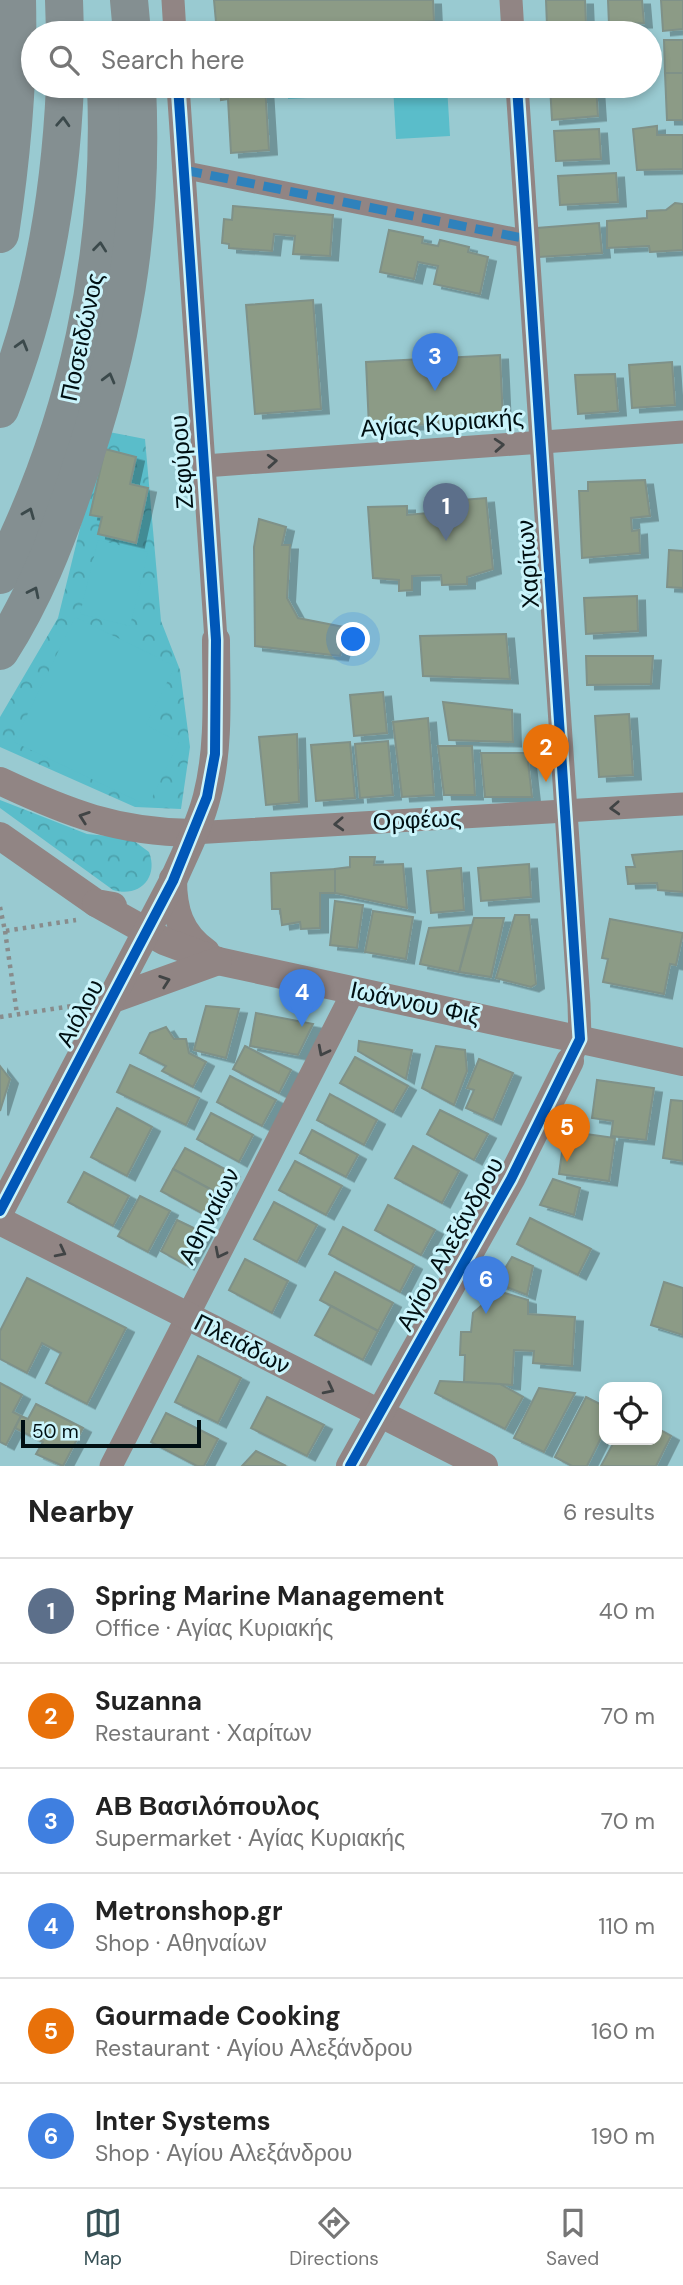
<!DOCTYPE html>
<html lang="en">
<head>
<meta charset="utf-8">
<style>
  body { margin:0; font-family:"DM Sans",sans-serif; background:#f2f2f2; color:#222 }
  .controls { position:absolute; right:21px; bottom:21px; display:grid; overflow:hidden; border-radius:14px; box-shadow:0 4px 10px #0003 }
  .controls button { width:63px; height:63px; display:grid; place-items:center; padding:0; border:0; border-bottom:2px solid #e0e0e0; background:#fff; color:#222; font:35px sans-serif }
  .scale { position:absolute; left:21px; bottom:18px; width:180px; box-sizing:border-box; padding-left:7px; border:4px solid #000f12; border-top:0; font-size:19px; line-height:24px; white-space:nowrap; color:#000f12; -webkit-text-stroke:5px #caf4fb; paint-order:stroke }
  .you { position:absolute; left:354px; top:640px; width:24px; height:24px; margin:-18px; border:5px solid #fff; border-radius:50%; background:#1a73e8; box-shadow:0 0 0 10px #1a73e833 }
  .badge { display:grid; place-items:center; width:46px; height:46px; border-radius:50%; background:#365055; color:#fff; font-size:23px; font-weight:700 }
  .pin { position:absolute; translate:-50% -58px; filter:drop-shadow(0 2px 4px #0008) }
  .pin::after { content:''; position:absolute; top:37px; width:24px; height:21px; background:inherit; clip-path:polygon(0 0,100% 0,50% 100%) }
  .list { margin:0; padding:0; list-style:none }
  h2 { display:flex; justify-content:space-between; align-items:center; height:91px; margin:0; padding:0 28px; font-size:30px }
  h2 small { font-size:23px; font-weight:400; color:#767676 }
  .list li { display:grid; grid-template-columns:46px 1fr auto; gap:21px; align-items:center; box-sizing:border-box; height:105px; padding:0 28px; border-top:2px solid #e0e0e0 }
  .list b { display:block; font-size:26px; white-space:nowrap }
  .list p { margin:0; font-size:23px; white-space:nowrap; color:#767676 }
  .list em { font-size:23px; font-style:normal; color:#767676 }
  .icon { flex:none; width:38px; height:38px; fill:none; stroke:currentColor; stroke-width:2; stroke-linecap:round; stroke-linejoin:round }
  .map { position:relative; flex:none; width:683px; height:1466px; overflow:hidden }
  .search { position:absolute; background:#fff; box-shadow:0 4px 10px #0003; left:21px; right:21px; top:21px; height:77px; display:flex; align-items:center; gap:18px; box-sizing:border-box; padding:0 24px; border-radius:38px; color:#767676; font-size:26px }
  .sheet { height:721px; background:#fff }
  nav { display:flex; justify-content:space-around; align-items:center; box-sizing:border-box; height:98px; border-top:2px solid #e0e0e0; background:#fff; font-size:19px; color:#767676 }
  nav a { display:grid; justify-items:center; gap:4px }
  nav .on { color:#365055 }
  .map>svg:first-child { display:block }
  .park { fill:url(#park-crowns) }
  .garden { fill:#5abdca }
  .building { fill:#8c9b86; stroke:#7f9188; stroke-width:2; filter:url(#shadow) }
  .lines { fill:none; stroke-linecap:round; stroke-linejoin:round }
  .path { stroke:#888c8c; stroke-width:4.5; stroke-dasharray:3.5 5; stroke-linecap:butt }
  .pedestrian { stroke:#918584; stroke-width:18 }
  .minor { stroke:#918584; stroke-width:23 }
  .tertiary { stroke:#918584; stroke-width:28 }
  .trunk { stroke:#848f91; stroke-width:38 }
  .quiet { stroke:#2f82bc; stroke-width:9; stroke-dasharray:18 9; stroke-linecap:butt }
  .cycleway-casing { stroke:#caf4fb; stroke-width:15 }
  .cycleway { stroke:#0057b8; stroke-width:10 }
  .oneway { stroke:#3b494b }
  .oneway2 { stroke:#414445 }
  .labels { text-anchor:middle; stroke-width:6; stroke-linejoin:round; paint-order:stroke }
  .street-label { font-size:24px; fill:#000f12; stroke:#caf4fb }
</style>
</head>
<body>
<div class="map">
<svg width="683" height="1466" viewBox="0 0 683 1466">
  <defs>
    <pattern id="park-crowns" width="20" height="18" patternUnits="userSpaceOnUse" patternTransform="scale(1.75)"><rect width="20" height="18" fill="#5abdca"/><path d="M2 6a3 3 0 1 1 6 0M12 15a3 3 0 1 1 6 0" fill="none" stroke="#4ca1ac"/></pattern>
    <filter id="shadow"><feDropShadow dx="8" dy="4.5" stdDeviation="0" flood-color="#0004"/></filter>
  </defs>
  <rect width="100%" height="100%" fill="#99cad1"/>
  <g class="park">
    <path d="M104,431l41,8 16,182 19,49 10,77 -9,62 -46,-2 -135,-60v-30l58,-99z"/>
    <path d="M0,800l87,34 43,4 19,14c10,26 -10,46 -36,38l-113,-82z"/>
  </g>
  <g class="garden">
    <path d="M288,86h76v9l-76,4z"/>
    <path d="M393,86h54l3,50 -54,3z"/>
    <path d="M98,540l50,12 -18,74 -50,-12z"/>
    <path d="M75,617l100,49 -29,59 33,17 -31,64 -134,-64z"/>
  </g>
  <g class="building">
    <path d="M214,0h219l1,21 -217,12z"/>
    <path d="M546,0h39l1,24 -39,2z"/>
    <path d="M608,0h34l2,23 -35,2z"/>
    <path d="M661,0h22v29l-20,2z"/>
    <path d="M664,40h19v33h-18z"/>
    <path d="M665,73h18v47h-16z"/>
    <path d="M220,86h45l4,64 -38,3 -3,-54 -7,1z"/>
    <path d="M550,86h46l2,30 -46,4z"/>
    <path d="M657,126v9h26v34l-46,1 -4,-41z"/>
    <path d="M599,129l2,30 -45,2 -2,-30z"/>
    <path d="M616,173l2,29 -58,3 -2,-29z"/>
    <path d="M675,203l8,1v46l-33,2 -1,-6 -42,2v-27l40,-3v-7l19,-1z"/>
    <path d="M233,206l100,9 -3,41 -37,-2 2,-18 -21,-2 -2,17 -43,-3v-4l-7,-1 2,-24 8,1z"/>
    <path d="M599,223l3,30 -63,4 -2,-29z"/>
    <path d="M389,230l34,7 -1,6 16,3 2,-6 29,7 -1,5 20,5 -8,37 -46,-10 4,-18 -20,-4 -4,17 -34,-7z"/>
    <path d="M313,300l8,109 -66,5 -9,-109z"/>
    <path d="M500,355l3,66 -134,6 -3,-65z"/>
    <path d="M672,362l3,43 -43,3 -3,-43z"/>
    <path d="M615,374l3,37 -40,3 -3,-39z"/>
    <path d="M105,449l31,8 -6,27 18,4 -12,55 -38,-9 4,-17 -12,-2z"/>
    <path d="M645,480l5,36 -19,2 1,13 7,-1 1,23 -58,5 -3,-67h9v-9z"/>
    <path d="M486,498l7,71 -26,8v7l-25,1 -1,-10 -29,1v14l-13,1v-11l-26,-2 -5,-71 39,-1v9l43,-4v-10z"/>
    <path d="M259,519l27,8 -4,18h8l-3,53 11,20 51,10 -9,28 -85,-10 -1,-99z"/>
    <path d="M669,550l14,1v37l-16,-1z"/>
    <path d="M637,596l1,35 -52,3 -2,-36z"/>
    <path d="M506,634l4,45 -87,-3 -3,-40z"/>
    <path d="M586,656h67l-2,28 -64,1z"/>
    <path d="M383,692l4,41 -33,3 -4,-41z"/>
    <path d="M443,702l69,8 1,32 -64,-2z"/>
    <path d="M629,714l4,61 -34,2 -4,-61z"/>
    <path d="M428,718l6,77 -32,2 -9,-75z"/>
    <path d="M297,734l2,68 -33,3 -7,-68z"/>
    <path d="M388,741l5,54 -33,3 -5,-54z"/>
    <path d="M350,742l5,56 -39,3 -5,-56z"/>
    <path d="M438,746h34l3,49h-31z"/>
    <path d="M481,753h46l5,44h-47z"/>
    <path d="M683,851v41l-25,-2 -1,-7 -29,1 -2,-17h9l-3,-12z"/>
    <path d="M350,857h25l-1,8 29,-1 4,44 -72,-15v-24l15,-2z"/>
    <path d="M529,864l2,33 -50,4 -3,-33z"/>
    <path d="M461,868l3,42 -33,3 -4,-42z"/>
    <path d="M335,869v24h-15v35l-19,1 -1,-7 -18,3 -2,-16h-8l-1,-36z"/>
    <path d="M335,901l28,4 -6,43 -27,-3z"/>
    <path d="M373,911l40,6 -7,42 -41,-7z"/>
    <path d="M515,915h14l7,69 -5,3 -35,-9z"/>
    <path d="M474,918h30l-13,59 -32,-5z"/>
    <path d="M610,919l73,14 -7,32 -6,-1 -6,30 -61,-12 5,-23 -6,-1z"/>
    <path d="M471,925l-12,47 -39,-8 9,-36z"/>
    <path d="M206,1006l33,3 -13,49 -32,-8z"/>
    <path d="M256,1013l57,11 -15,31 -48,-9z"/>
    <path d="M166,1027l8,12h12l3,14 17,9 -13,25 -31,-16 4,-5 -26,-13 10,-20z"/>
    <path d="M359,1041l53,9 -6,29 -48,-28z"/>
    <path d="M245,1046l46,24 -12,23 -46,-24z"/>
    <path d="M436,1046l29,4 2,21 -13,34 -32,-17z"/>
    <path d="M355,1057l53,29 -15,26 -53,-29z"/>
    <path d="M479,1059l34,14 -20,47 -27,-12 8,-18 -7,-2z"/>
    <path d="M130,1065l69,33 -13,27 -69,-33z"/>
    <path d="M0,1066l10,13 -10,32z"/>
    <path d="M230,1076l46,24 -14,26 -45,-24z"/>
    <path d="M597,1080l57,8 -8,52 -35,-4 2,-15 -21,-3z"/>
    <path d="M330,1094l47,26 -13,25 -47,-25z"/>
    <path d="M671,1100l12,1v60l-20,-3z"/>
    <path d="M117,1108l35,19 -25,49 -36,-19z"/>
    <path d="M440,1110l48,24 -14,26 -47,-26z"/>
    <path d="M211,1113l42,22 -14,27 -42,-23z"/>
    <path d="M312,1130l46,25 -12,22 -46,-24z"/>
    <path d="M565,1131l50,7 -6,43 -50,-7z"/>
    <path d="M413,1146l46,25 -17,32 -47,-25z"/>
    <path d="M185,1148l47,25 -11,22 -48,-26z"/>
    <path d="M295,1161l47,25 -16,29 -47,-25z"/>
    <path d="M173,1169l48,26 -12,22 -48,-26z"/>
    <path d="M84,1172l45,24 -16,30 -45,-24z"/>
    <path d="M553,1179l27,9 -6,27 -34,-10z"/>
    <path d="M140,1196l30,15 -22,41 -30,-16z"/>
    <path d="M274,1202l43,23 -20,37 -43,-23z"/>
    <path d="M388,1205l47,25 -14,25 -46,-25z"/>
    <path d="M530,1218l61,31 -13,26 -61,-31z"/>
    <path d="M177,1220l27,13 -18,32 -25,-14z"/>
    <path d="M343,1227l71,38 -14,27 -71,-38z"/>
    <path d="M512,1257l21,9 -6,29 -31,-12z"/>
    <path d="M245,1259l43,22 -16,32 -43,-23z"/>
    <path d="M335,1272l58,31 -15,28 -58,-31z"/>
    <path d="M27,1278l99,50 -39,76 -41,-21 15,-30 -19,-10 -15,30 -27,-14v-28z"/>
    <path d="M664,1282l19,6v47l-32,-10z"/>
    <path d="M498,1291l30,9v14l47,3 -3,49 -39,-3 1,-12 -20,-1 -2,35 -48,-3 1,-27h-5l1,-23h10l2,-19z"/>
    <path d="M331,1306l47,25 -15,29 -48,-25z"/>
    <path d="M198,1356l43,22 -23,45 -43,-21z"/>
    <path d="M440,1381l60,3 23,13 -18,32 -70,-36z"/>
    <path d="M0,1383l22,12 -9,17 8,4 -15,29 -6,-3z"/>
    <path d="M539,1388l36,5 -31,59 -30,-14z"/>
    <path d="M267,1397l57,28 -17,31 -56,-28z"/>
    <path d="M586,1397l18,9v26l-17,34h-15l-17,-9z"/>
    <path d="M36,1404l47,24 -20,38 -27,-12 7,-12 -28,-14 6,-12 7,3z"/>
    <path d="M166,1413l52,26 -14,27h-7l-46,-24z"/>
    <path d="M657,1428l14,8 -15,30h-55l14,-26h42z"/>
    <path d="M256,1451l30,15h-44z"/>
  </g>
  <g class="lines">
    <g class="path">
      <path d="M0,907l5,24 71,-11"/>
      <path d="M5,931l12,83"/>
      <path d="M0,1017l79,-12"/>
    </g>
    <path class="pedestrian" d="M184,170l343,69"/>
    <g class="minor">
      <path d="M173,0l2,33"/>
      <path d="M511,0l2,33"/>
      <path d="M178,86l38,554"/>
      <path d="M517,86l62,918 1,35 -8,16"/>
      <path d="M204,466l479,-34"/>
      <path d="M193,833l490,-29"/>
      <path d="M111,1466l243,-476"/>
    </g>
    <g class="tertiary">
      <path d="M0,781c68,32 117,51 193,52"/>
      <path d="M0,836l96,67 17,3"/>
      <path d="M173,879c0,31 7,55 33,73"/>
      <path d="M96,903l68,38 54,20 465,101"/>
      <path d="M110,1000l108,-39"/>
      <path d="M0,1211l173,-330c12,-28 27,-56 34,-85 13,-51 9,-105 9,-156"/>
      <path d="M0,1221l484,245"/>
      <path d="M350,1466l161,-287 59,-118"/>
    </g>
    <g class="trunk">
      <path d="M64,0l1,33"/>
      <path d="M129,0l3,33"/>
      <path d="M0,234c12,-79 19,-154 17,-234"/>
      <path d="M0,409c42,-104 60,-212 65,-323"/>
      <path d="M0,575c77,-152 113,-319 106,-489"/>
      <path d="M0,651c34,-53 56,-109 76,-169 47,-135 68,-253 61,-396"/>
    </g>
    <path class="quiet" d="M184,170l343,69"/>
    <g class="cycleway-casing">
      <g id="cycleway">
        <path d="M0,1211l173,-330 34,-84 8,-43 1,-114 -38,-554"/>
        <path d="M350,1466l161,-287 69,-140 -63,-953"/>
      </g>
    </g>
    <use href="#cycleway" class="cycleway"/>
  </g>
  <defs><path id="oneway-chevron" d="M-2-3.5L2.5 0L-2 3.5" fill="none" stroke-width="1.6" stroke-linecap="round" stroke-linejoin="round" transform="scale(1.75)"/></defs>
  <g class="oneway">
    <use href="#oneway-chevron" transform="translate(63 122) rotate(-87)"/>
    <use href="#oneway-chevron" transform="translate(100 247) rotate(-84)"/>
    <use href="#oneway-chevron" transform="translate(22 345) rotate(-74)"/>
    <use href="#oneway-chevron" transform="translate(109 378) rotate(-75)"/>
    <use href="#oneway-chevron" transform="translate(29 513) rotate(-68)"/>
    <use href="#oneway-chevron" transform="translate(34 592) rotate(-64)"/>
  </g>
  <g class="oneway2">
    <use href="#oneway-chevron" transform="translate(499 445) rotate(-4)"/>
    <use href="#oneway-chevron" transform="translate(272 461) rotate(-4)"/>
    <use href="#oneway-chevron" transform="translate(615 808) rotate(177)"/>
    <use href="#oneway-chevron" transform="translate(84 817) rotate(-161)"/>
    <use href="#oneway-chevron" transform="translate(339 824) rotate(177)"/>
    <use href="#oneway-chevron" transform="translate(165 981) rotate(-19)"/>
    <use href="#oneway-chevron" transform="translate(323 1051) rotate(117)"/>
    <use href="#oneway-chevron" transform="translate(61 1252) rotate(27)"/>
    <use href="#oneway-chevron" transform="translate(220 1253) rotate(117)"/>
    <use href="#oneway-chevron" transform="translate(329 1389) rotate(27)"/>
  </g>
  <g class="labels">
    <g class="street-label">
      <text transform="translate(82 337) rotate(-78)" y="8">Ποσειδώνος</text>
      <text transform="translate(442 423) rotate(-4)" y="8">Αγίας Κυριακής</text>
      <text transform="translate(182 462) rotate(-94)" y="8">Ζεφύρου</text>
      <text transform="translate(528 564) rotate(-94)" y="8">Χαρίτων</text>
      <text transform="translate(417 820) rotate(-3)" y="8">Ορφέως</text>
      <text transform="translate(415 1003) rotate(12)" y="8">Ιωάννου Φιξ</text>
      <text transform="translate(80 1013) rotate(-62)" y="8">Αιόλου</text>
      <text transform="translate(209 1216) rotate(-63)" y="8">Αθηναίων</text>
      <text transform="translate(450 1244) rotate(-61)" y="8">Αγίου Αλεξάνδρου</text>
      <text transform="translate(242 1344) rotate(27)" y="8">Πλειάδων</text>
    </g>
  </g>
</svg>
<div class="controls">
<button><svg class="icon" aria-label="locate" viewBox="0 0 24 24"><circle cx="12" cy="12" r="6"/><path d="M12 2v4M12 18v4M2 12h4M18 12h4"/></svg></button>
</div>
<div class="scale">50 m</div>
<div class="you"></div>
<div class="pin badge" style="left:446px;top:541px;background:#5c6f8a">1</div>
<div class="pin badge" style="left:546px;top:782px;background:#e8710a">2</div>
<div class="pin badge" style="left:435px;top:391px;background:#3f7fe0">3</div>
<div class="pin badge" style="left:302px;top:1027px;background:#3f7fe0">4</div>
<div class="pin badge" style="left:567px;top:1162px;background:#e8710a">5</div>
<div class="pin badge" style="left:486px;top:1314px;background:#3f7fe0">6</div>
<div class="search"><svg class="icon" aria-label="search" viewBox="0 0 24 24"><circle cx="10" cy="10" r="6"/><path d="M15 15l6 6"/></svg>Search here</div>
</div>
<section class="sheet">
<h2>Nearby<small>6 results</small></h2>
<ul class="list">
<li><span class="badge" style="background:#5c6f8a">1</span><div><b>Spring Marine Management</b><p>Office · Αγίας Κυριακής</p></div><em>40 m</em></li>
<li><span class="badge" style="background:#e8710a">2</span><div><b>Suzanna</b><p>Restaurant · Χαρίτων</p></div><em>70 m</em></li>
<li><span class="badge" style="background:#3f7fe0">3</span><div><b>ΑΒ Βασιλόπουλος</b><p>Supermarket · Αγίας Κυριακής</p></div><em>70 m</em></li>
<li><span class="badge" style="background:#3f7fe0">4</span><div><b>Metronshop.gr</b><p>Shop · Αθηναίων</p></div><em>110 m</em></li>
<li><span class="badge" style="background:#e8710a">5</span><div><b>Gourmade Cooking</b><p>Restaurant · Αγίου Αλεξάνδρου</p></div><em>160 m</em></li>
<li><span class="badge" style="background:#3f7fe0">6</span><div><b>Inter Systems</b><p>Shop · Αγίου Αλεξάνδρου</p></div><em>190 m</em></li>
</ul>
</section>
<nav>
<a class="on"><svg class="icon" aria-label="map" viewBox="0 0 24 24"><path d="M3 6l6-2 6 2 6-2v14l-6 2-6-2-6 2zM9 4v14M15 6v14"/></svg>Map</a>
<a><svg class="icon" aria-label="directions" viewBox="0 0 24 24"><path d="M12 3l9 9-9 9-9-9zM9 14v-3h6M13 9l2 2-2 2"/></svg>Directions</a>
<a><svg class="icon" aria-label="saved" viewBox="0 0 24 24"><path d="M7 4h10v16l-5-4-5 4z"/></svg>Saved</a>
</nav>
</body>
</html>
